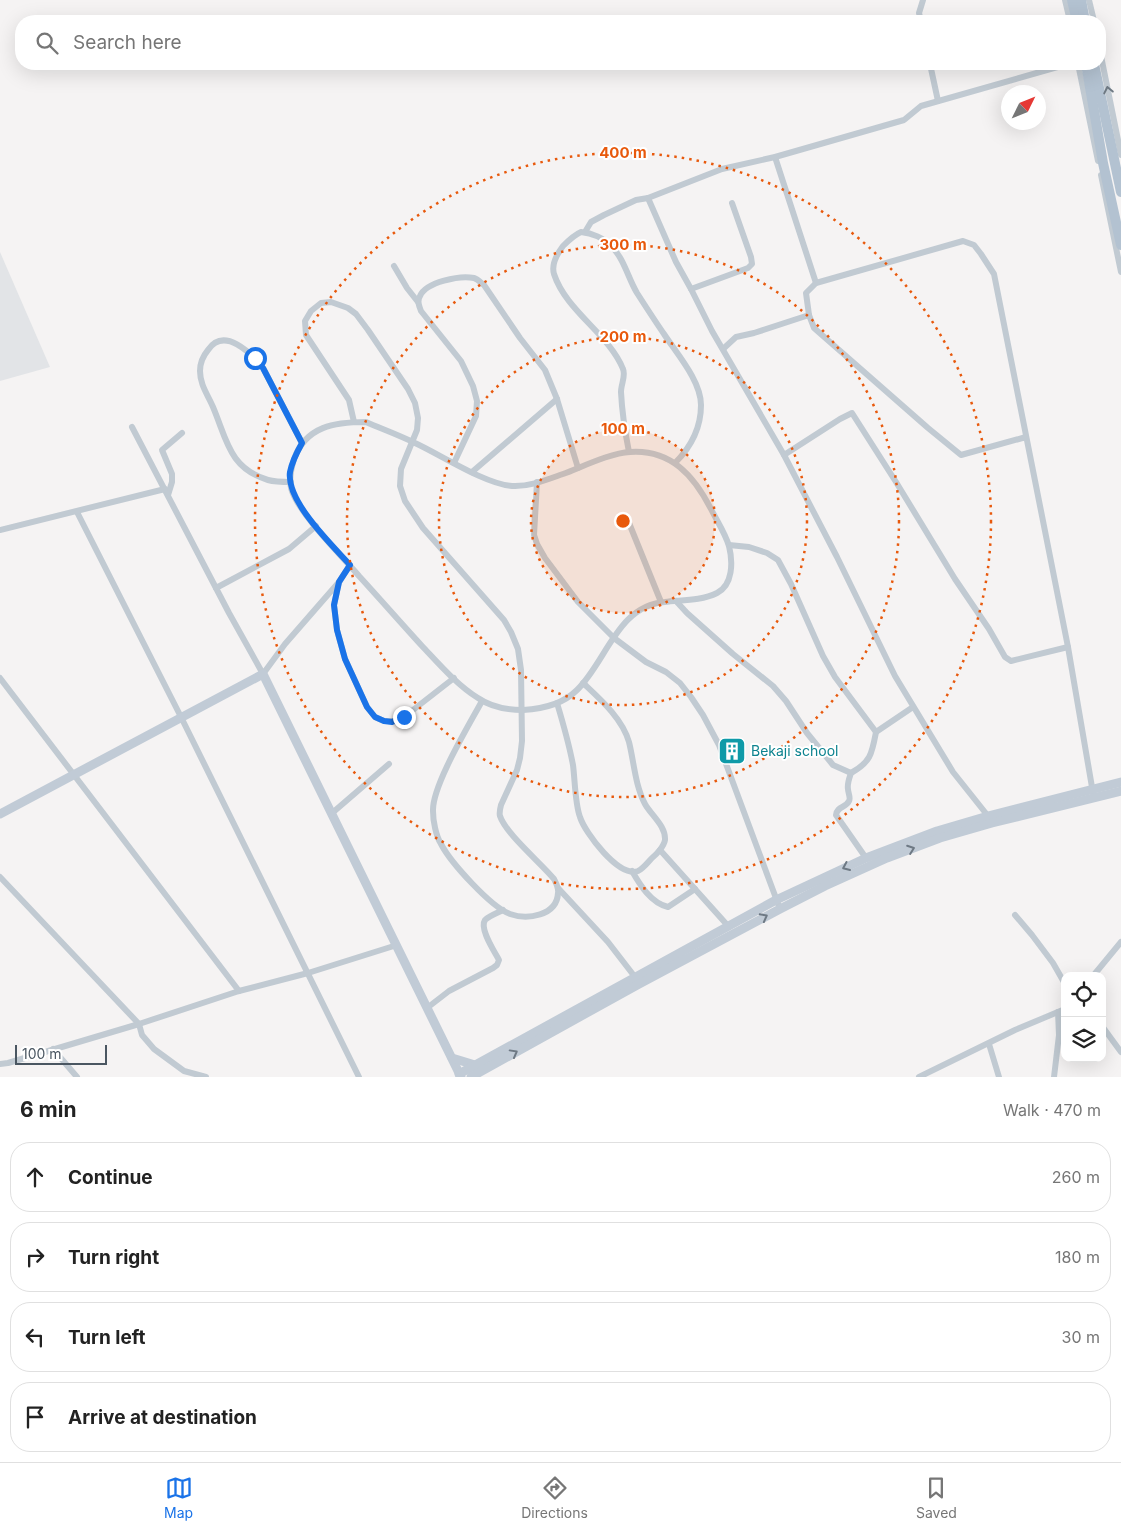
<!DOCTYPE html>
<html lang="en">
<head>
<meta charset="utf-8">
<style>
  body { margin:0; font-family:Inter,sans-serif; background:#f2f2f2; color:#222 }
  .controls { position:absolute; right:15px; bottom:15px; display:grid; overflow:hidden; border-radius:10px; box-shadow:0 5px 20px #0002 }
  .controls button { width:45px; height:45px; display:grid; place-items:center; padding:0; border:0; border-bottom:1px solid #e0e0e0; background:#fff; color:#222; font:25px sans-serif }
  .compass { position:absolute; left:1001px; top:85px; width:45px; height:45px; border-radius:50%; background:#fff; box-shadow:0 5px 20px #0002; rotate:47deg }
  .scale { position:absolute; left:15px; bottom:12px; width:92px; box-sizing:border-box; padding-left:5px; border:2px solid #4a5661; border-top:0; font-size:14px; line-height:18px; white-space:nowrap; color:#4a5661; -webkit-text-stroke:4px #fff; paint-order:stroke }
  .stop { position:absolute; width:15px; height:15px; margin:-11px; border:4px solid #1a73e8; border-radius:50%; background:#fff }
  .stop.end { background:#1a73e8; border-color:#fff; box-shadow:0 1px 5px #0008 }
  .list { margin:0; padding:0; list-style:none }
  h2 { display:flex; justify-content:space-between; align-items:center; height:65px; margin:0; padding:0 20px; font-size:21px }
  h2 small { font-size:16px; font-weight:400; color:#767676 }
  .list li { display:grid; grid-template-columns:32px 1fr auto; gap:15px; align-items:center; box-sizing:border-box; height:70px; margin:0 10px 10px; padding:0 10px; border:1px solid #e0e0e0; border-radius:20px }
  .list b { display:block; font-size:19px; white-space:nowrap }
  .list em { font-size:16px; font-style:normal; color:#767676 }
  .icon { flex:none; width:28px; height:28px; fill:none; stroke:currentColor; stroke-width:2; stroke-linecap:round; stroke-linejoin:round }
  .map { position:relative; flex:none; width:1121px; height:1077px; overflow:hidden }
  .search { position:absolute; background:#fff; box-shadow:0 5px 20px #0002; left:15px; right:15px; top:15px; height:55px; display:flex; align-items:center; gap:12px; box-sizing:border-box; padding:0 18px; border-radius:20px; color:#767676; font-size:19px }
  .sheet { height:385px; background:#fff }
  nav { display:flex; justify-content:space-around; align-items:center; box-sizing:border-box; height:70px; border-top:1px solid #e0e0e0; background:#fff; font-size:14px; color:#767676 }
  nav a { display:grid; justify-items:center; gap:2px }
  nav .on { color:#1a73e8 }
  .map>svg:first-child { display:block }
  .airport { fill:#e2e4e7 }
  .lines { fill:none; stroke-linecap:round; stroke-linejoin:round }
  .street { stroke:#c1cad2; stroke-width:6 }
  .secondary { stroke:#c1cbd6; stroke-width:9 }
  .primary { stroke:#b3c2d1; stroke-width:10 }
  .oneway { stroke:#6e7983 }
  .oneway2 { stroke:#6e7984 }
  .route { stroke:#1a73e8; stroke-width:6 }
  .ring { fill:none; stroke:#e8590c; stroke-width:2.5; stroke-dasharray:2.5 5 }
  .labels { text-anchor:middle; stroke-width:4; stroke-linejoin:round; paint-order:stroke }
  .culture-label { font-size:14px; fill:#0d838f; stroke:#fff; text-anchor:start }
  .centre { fill:#e8590c; stroke:#fff; stroke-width:2.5 }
  .ring-label { font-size:15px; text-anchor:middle; font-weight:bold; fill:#e8590c; stroke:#fff; stroke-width:4; stroke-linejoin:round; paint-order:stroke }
</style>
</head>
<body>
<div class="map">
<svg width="1121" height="1077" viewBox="0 0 1121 1077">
  <rect width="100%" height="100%" fill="#f5f3f3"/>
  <path class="airport" d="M0,252l50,115 -50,14z"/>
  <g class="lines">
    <g class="street">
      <path d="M1065,0l5,21"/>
      <path d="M1089,0l5,21"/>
      <path d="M921,21l-2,-8 4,-13"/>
      <path d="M1100,51l21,104"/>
      <path d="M930,64l8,37"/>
      <path d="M1078,64l20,97"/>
      <path d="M775,157l41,126"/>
      <path d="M1101,175l20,97"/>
      <path d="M648,198l28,64 15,27 21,42 72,124 53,102 58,119 58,96 35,44"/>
      <path d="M585,232l6,-10 13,-7 32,-15 12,-2 74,-29 53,-12 129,-37 17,-14 147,-42"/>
      <path d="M394,266l13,22 11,14"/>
      <path d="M691,289l57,-21 4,-4 -1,-7 -19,-54"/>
      <path d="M723,349l13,-12 18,-4 55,-18"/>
      <path d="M354,422l-5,-22 -43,-65 -1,-14 6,-10 10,-8 10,-1 17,6 8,6 12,16 40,59 7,14 3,15 -1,12 -16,39 -1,17 5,15 18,27 81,92 7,12 7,17 3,21 1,71 -2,17 -3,12 -16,35c-1,4 -2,8 -1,11 6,18 41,47 54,63 2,4 5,9 4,14 -1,23 -31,27 -48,21 -19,-7 -59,-51 -69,-70 -5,-8 -8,-23 -8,-33 -1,-25 36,-86 49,-110"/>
      <path d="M366,422c16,7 33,13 49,21 26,12 70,41 97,43 17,1 34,-6 51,-12 19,-7 47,-21 67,-22 41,-3 64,24 81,57 6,12 14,24 18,37 4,16 4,39 -12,47 -16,8 -36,7 -52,9 -47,3 -59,60 -88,88 -14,14 -36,19 -54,20 -16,0 -32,-3 -45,-12 -21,-13 -39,-34 -56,-52 -21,-23 -42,-47 -63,-70 -17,-20 -62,-64 -68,-88 -2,-10 0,-19 3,-29 12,-33 41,-37 72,-37z"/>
      <path d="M132,427l97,186 34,61 22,-30 54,-62"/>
      <path d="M1026,437l-65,18 -33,-27 -114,-100 -5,-13 -3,-22 10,-10 147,-42 11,4 7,9 13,20 74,373 25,146"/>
      <path d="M629,452c-4,-20 -7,-40 -8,-60 0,-8 5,-16 2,-23 -14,-35 -57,-58 -69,-95 -3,-10 3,-20 9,-28 5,-5 11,-11 18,-14 11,1 23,6 30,14 13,12 17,32 26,47 9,14 18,28 27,41 13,20 37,47 37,71 0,23 -10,42 -26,58"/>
      <path d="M784,455l56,-36 12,-6 44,69 59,97 34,50 16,28 6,4 57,-14"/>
      <path d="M454,463l22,-47 1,-15 -4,-15 -12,-25 -40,-50c-2,-5 -4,-10 -1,-15 6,-14 40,-21 54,-18 4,1 7,5 10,7l36,53 25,32 12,29 21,69"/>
      <path d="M472,472l85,-73"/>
      <path d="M291,482c-7,0 -16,0 -23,-2 -39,-12 -41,-40 -55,-73 -5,-12 -13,-22 -13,-36 0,-7 3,-15 8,-21 16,-24 43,3 55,18l39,75"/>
      <path d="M537,482l-3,53 3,9 8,14 33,44 36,36 32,24 20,10 14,11 11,14 12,18 16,30 61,164"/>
      <path d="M168,495l4,-13v-8l-10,-24 20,-17"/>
      <path d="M77,512l104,205 178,360"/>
      <path d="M627,518l34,84"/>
      <path d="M0,530l165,-41"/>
      <path d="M729,545l20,2 18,6 11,7 13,24 32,72 12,21 41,55c-4,21 -5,30 -25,41 -2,6 -4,11 -3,16 0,4 3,9 1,12 -3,7 -12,5 -13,14l30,43"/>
      <path d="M350,565l-11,17 -5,23 3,25 8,29 22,48 8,10 9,4h9l11,-4 50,-39"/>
      <path d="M216,588l73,-39 27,-23"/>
      <path d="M676,601l11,12 46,41 40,32 13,15 21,32 26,32 18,8"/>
      <path d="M0,678l239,313"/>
      <path d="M557,703c6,20 12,41 16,62 2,15 2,39 7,52 5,16 39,61 58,54 5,-2 10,-9 14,-13 5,-4 12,-12 13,-18 1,-14 -14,-25 -20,-36 -10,-19 -11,-42 -16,-62 -7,-24 -29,-43 -46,-59"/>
      <path d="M876,732l37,-25"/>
      <path d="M331,814l58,-50"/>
      <path d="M660,850l69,77"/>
      <path d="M632,871c8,14 19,32 36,36l27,-18"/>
      <path d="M0,877l139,147 3,11 12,14 30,22 22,6"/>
      <path d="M558,888l50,54 27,35"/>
      <path d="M1015,915l17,20 21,28 12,21"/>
      <path d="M1093,976l28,-34"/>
      <path d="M427,1008l22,-17 44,-23 4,-3 2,-5c-4,-8 -20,-31 -14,-40 4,-4 12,-7 18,-10"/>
      <path d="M1102,1026l19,26"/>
      <path d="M989,1044l10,33"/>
      <path d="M53,1049l24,28"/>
      <path d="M0,1064l8,-1 131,-39 100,-33 69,-18 89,-28"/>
      <path d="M919,1077l96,-47 50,-21"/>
      <path d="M1054,1077l5,-42 -1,-23"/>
    </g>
    <g class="secondary">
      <path d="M0,814l263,-140 198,403"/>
      <path d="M452,1058l23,7"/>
      <path d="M459,1074l317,-174 90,-42 71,-27 51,-15 133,-34"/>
      <path d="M471,1077l168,-93 141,-75 45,-23 62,-28 53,-20 52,-15 129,-32"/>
    </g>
    <g class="primary">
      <path d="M1072,0l5,21"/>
      <path d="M1081,0l4,21"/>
      <path d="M1086,64l17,99 18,82"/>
      <path d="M1094,64l27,128"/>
    </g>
  </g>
  <defs><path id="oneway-chevron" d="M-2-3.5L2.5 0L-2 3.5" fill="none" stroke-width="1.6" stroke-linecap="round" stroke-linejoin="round" transform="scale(1.25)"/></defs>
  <use class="oneway" href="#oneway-chevron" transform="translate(1108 90) rotate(-102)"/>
  <g class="oneway2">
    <use href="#oneway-chevron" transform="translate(911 849) rotate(-20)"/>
    <use href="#oneway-chevron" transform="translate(846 867) rotate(156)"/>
    <use href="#oneway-chevron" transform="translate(764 917) rotate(-28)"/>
    <use href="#oneway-chevron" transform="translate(514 1053) rotate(-29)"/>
  </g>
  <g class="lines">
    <path class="route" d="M255,358l8,10 39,75c-5,9 -10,19 -12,29 -4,29 41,72 60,93l-11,17 -5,23 3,25 8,29 22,48 8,10 9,4 8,1 12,-5"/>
  </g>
  <circle cx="623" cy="521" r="92" fill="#e8590c" fill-opacity=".12"/>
  <g class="ring">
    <circle cx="623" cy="521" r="92"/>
    <circle cx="623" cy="521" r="184"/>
    <circle cx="623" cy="521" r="276"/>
    <circle cx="623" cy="521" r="368"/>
  </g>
  <defs>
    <g id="building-square" transform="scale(1.4375)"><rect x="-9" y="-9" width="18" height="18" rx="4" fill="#0f9aa8" stroke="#fff"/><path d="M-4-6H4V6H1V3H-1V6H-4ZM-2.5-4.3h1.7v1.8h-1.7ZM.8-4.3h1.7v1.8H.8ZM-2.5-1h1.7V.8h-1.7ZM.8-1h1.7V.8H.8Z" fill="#fff"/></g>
  </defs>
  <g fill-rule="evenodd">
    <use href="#building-square" x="732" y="751"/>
  </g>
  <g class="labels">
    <g class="culture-label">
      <text x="751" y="756">Bekaji school</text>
    </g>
  </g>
  <circle cx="623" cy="521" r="8" class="centre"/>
  <g class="ring-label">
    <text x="623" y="158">400 m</text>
    <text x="623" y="250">300 m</text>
    <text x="623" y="342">200 m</text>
    <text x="623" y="434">100 m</text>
  </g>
</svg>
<div class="controls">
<button><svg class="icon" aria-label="locate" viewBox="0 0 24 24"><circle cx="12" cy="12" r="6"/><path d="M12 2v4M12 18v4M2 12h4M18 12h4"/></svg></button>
<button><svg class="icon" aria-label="layers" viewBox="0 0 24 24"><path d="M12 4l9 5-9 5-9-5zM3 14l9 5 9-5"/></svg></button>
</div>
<svg class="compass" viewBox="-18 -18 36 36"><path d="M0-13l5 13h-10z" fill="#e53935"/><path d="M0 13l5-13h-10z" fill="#767676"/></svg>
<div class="scale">100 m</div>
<div class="stop" style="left:255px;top:358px"></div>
<div class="stop end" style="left:404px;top:717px"></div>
<div class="search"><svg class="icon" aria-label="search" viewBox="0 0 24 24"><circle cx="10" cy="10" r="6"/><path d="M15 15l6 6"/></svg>Search here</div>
</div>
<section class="sheet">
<h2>6 min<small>Walk · 470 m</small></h2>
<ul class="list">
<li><svg class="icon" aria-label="ahead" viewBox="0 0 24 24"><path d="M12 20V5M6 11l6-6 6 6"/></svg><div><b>Continue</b></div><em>260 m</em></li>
<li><svg class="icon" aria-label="right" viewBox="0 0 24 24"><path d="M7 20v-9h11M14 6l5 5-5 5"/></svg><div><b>Turn right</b></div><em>180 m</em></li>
<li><svg class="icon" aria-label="left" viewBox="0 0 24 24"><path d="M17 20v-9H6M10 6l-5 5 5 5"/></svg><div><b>Turn left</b></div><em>30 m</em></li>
<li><svg class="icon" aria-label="arrive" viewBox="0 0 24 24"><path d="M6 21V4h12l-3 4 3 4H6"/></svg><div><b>Arrive at destination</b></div></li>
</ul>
</section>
<nav>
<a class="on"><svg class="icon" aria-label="map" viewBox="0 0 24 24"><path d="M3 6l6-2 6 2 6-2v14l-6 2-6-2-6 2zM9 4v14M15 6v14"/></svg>Map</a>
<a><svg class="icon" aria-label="directions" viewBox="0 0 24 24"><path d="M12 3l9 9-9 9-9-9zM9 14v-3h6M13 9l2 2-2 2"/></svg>Directions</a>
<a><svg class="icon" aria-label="saved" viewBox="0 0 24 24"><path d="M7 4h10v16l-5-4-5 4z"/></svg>Saved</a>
</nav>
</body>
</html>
